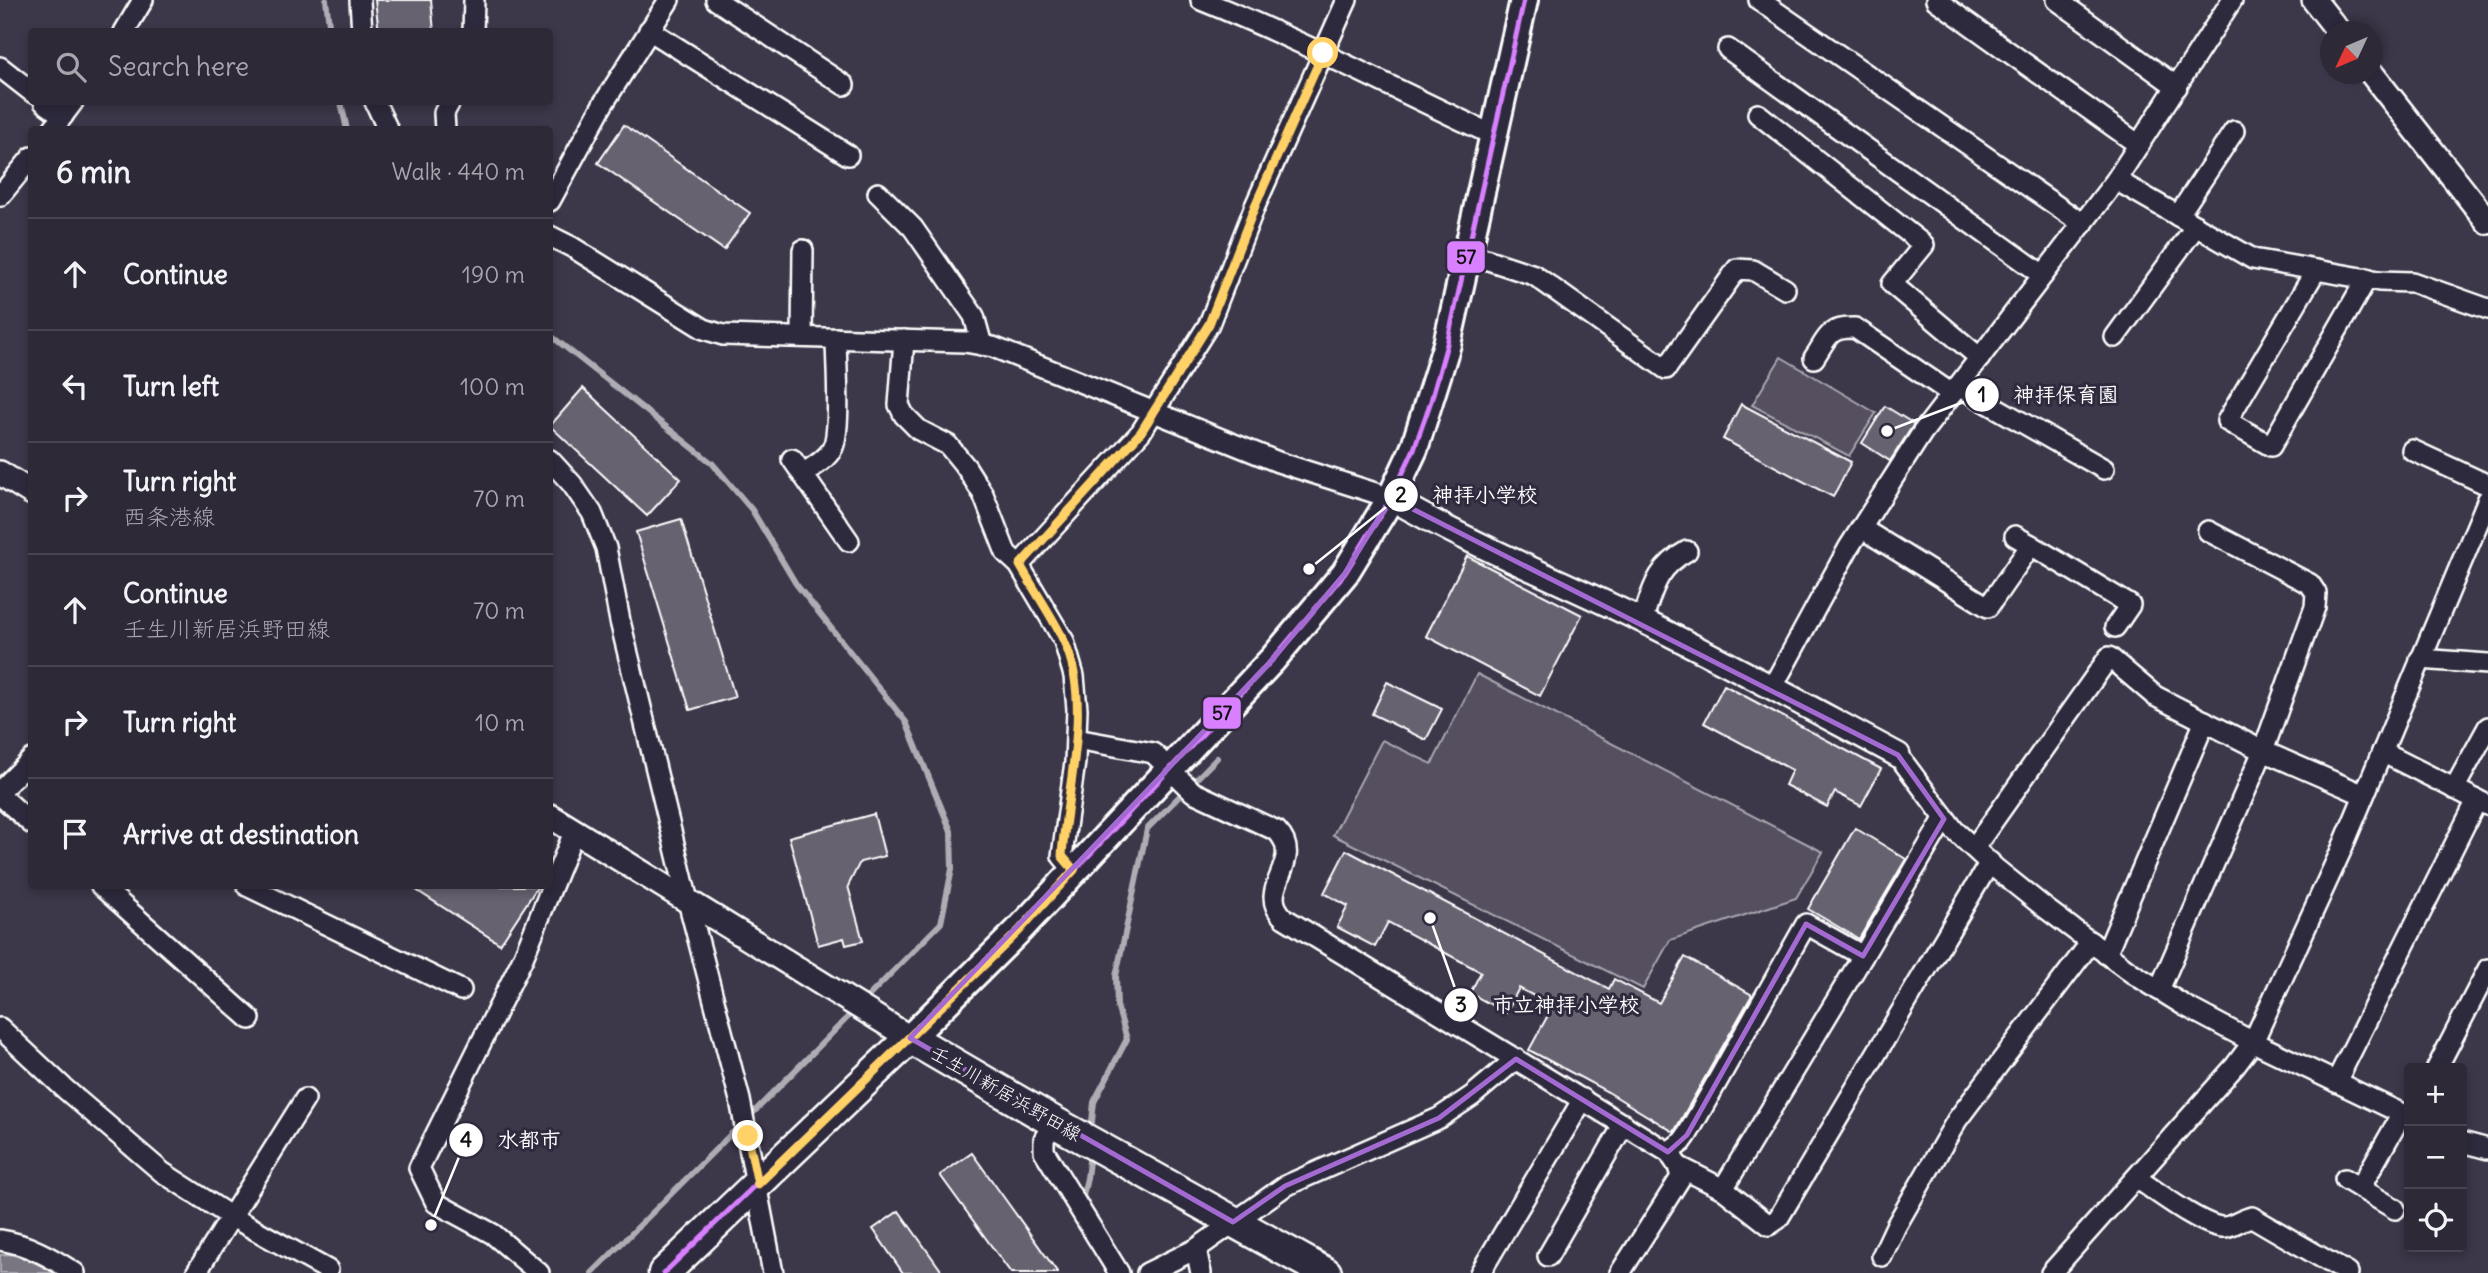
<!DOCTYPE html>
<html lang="en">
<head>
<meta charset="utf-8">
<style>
  body { margin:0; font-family:Delius,"Klee One",sans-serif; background:#35313f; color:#f1f3f6 }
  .controls { position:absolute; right:21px; bottom:21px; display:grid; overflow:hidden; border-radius:7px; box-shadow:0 4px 10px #0003 }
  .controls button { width:63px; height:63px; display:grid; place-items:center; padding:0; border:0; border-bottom:2px solid #484552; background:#2d2937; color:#f1f3f6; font:35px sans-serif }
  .compass { position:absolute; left:2320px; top:21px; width:63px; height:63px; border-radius:50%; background:#2d2937; box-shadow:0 4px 10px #0003; rotate:226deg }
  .stop { position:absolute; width:21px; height:21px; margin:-16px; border:5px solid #ffd166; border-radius:50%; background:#fff }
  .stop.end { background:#ffd166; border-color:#fff; box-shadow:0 2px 7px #0008 }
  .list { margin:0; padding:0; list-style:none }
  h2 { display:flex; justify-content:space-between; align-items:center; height:91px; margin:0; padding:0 28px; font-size:30px }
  h2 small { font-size:23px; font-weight:400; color:#a7a6ad }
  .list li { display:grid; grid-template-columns:46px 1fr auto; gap:21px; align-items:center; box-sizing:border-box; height:112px; padding:0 28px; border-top:2px solid #484552 }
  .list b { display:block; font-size:26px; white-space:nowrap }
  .list p { margin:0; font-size:23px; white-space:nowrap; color:#a7a6ad }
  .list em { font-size:23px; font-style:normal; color:#a7a6ad }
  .icon { flex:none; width:38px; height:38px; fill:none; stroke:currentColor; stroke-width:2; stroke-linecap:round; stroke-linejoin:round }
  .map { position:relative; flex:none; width:2488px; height:1273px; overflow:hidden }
  .search { position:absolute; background:#2d2937; box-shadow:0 4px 10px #0003; left:28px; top:28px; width:525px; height:77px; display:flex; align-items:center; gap:18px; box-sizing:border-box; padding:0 24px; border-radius:7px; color:#a7a6ad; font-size:26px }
  .panel { position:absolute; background:#2d2937; box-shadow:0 4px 10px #0003; left:28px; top:126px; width:525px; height:763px; border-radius:7px }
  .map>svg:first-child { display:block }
  .green { fill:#555060; stroke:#aaa8b0; stroke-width:2 }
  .water { fill:#797682; stroke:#afadb4; stroke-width:2 }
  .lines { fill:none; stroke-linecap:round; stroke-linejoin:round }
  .stream { stroke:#afadb4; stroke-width:6 }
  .building { fill:#666270; stroke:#fff; stroke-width:2 }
  .minor-casing { stroke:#fff; stroke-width:24 }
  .tertiary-casing { stroke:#fff; stroke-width:28 }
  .secondary-casing { stroke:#fff; stroke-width:32 }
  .primary-casing { stroke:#fff; stroke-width:35 }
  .minor { stroke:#2f2a3d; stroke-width:19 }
  .tertiary { stroke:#2f2a3d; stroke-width:23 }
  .secondary { stroke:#2f2a3d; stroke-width:26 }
  .primary { stroke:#2f2a3d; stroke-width:30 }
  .bus-1-casing { stroke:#2f2a3d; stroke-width:10 }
  .bus-1 { stroke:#d880ff; stroke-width:5 }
  .route { stroke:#ffd166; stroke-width:9 }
  .marked { fill:none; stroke:#a36bd2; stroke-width:5; stroke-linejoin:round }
  .labels { text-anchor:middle; stroke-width:6; stroke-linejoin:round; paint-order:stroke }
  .street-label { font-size:19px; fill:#fff; stroke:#2f2a3d }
  .leader { fill:none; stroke:#fff; stroke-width:2.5 }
  .callout-dot { fill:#fff; stroke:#2f2a3d; stroke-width:2.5 }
  .mark-label { font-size:21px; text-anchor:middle; font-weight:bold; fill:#111 }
  .callout-label { font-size:21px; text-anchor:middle; font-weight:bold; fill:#fff; stroke:#2f2a3d; stroke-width:6; stroke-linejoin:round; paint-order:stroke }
  .line-badge { stroke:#2f2a3d; stroke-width:2.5 }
  .pale-badge-label { font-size:19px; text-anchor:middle; font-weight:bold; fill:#111 }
</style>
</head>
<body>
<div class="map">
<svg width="2488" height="1273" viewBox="0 0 2488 1273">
  <rect width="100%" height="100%" fill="#3c3749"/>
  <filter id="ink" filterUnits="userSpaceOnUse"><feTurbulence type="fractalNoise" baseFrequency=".0143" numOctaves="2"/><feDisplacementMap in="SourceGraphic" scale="14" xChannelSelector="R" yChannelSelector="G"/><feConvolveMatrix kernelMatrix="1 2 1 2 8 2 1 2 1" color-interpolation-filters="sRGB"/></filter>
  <g filter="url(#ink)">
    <g class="green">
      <path d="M1781,357l95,56 -27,43 -97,-51z"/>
      <path d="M1477,674l346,178 -27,46 -126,42 -27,49 -310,-154 49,-95 50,24z"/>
    </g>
    <path class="water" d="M10,1254l18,5 27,14h-55v-18z"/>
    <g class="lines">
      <g class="stream">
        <path d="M326,0l4,32"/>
        <path d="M341,102l6,28"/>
        <path d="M550,335l162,128 40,47 44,74 110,138 45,109 1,38 -11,54 -193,195"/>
        <path d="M1091,1131l3,-29 33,-63 -10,-33 -1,-30 31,-147 70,-71"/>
        <path d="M1087,1203l-4,-7 4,-18 3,-25"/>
        <path d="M592,1273l148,-148"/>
      </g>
    </g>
    <g class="building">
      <path d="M375,0h56l3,32h-55z"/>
      <path d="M624,125l126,88 -26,37 -126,-87z"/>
      <path d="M583,388l98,91 -34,37 -97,-90z"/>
      <path d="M1741,404l110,58 -18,35 -110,-58z"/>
      <path d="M1885,406l29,18 -24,37 -28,-18z"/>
      <path d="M681,519l54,178 -45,13 -54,-178z"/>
      <path d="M1467,556l115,59 -42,81 -114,-60z"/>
      <path d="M1387,682l55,27 -16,31 -54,-26z"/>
      <path d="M1724,685l157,84 -20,37 -26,-14 -8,15 -42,-22 7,-15 -88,-47z"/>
      <path d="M874,814l11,42 -25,6 -12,24 15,55 -17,4 -2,-7 -26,7 -29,-108z"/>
      <path d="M1855,828l51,31 -47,80 -51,-30z"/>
      <path d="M1346,850l263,139 5,-10 45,24 26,-46 67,38 -78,137 -66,-40 -79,-42 24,-44 -34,-18 -13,25 -36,-20 11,-21 -93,-50 -13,25 -38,-20 11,-21 -24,-13z"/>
      <path d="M410,886h128l-38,58z"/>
      <path d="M972,1153l86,120h-47l-71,-98z"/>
      <path d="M899,1211l44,62h-40l-30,-44z"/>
    </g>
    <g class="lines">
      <g class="minor-casing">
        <g id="minor">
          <path d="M360,0l2,32"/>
          <path d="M716,0l128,85"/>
          <path d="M1201,0c100,40 195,90 292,135"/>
          <path d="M1759,0l324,224"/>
          <path d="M1936,0l203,145"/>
          <path d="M2057,0l120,87"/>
          <path d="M649,30l199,125"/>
          <path d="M124,32l19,-32"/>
          <path d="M473,32l1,-32"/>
          <path d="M1728,49l315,226"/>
          <path d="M0,67l32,25"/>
          <path d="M44,102l19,14"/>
          <path d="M375,102l13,28"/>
          <path d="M1758,114l166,131 -32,39 88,74"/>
          <path d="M52,130l21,-28"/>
          <path d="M445,130l-1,-17 6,-11"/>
          <path d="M2116,180l137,79 126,22 33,1 76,27"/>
          <path d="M878,193l35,35 61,88 8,29"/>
          <path d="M0,196l32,-39"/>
          <path d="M550,201l53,-97 66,-104"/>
          <path d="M2178,216l56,-85"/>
          <path d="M550,236l22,11 132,82 19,6 242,7 28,5 285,115 113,36"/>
          <path d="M1467,253l67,22 132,94 71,-100 16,1 32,19"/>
          <path d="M2316,270l-89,151 44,25 96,-168"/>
          <path d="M802,337l1,-87"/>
          <path d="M2115,337l81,-111"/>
          <path d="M904,340l-5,65 5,10 15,15 29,15 18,22 17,27 23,59 13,12 45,76 10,35 3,33 -2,53 -13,94 12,14"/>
          <path d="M1814,358c14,-20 13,-31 41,-30l97,66"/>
          <path d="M1958,386l146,83"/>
          <path d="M2412,450l76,35"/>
          <path d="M792,459l57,82"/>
          <path d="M550,460l22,24 20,29 14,35 14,73 68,280 52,199 33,173"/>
          <path d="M802,474c11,-7 24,-14 30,-25 10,-17 4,-87 4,-111"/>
          <path d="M1861,528l127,79 43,-62 99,60 -15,22"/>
          <path d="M2015,536l16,9"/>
          <path d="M1019,565l122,-133 68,-108 46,-118 92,-206"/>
          <path d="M1642,621c11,-32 14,-53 45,-70"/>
          <path d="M2420,659l68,5"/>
          <path d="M1772,688l77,-141 73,-114 194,-253 116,-180"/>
          <path d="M1076,739l77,14 40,39 84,39c30,31 -24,58 7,87l384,234 14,-10 5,-7 119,-211 57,32 81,-137"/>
          <path d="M2382,752l105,53"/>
          <path d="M1898,755l56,75 41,38 50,40 87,65 53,33 68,36 156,75"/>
          <path d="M2454,789l34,-62"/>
          <path d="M0,791l32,-32"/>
          <path d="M0,795l32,29"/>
          <path d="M1974,848l135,-191 46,39 108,55 101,44"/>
          <path d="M101,886l149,133"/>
          <path d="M247,886l214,104"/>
          <path d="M2106,954l99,-233"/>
          <path d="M2159,990l104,-239 52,-144 1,-14 -6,-9 -102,-53"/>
          <path d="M0,1028l65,61 97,83 68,44 98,54"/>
          <path d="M2437,1068l51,-99"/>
          <path d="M2336,1082l141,-282"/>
          <path d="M1054,1122l-10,17v12l75,122"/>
          <path d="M2462,1142l26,7"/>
          <path d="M1678,1166l45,23 46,36 9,-6 212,-357"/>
          <path d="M2136,1178c19,12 64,47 86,49 9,1 19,-8 30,-10l96,56"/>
          <path d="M2345,1179l50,30"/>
          <path d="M2360,1188l42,-74"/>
          <path d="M1723,1189l140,-233"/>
          <path d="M0,1240c28,4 51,17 75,33"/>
          <path d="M1196,1249l5,24"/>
          <path d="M1548,1256l76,-132"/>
          <path d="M1882,1256l14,-30 61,-106 134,-178"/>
          <path d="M196,1273l109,-174"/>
          <path d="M539,1273l-46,-39 -57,-31 -17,-35 104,-210 51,-126"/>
          <path d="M1147,1273l49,-24 89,-63 154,-68 33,-22 44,-37"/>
          <path d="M1480,1273l103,-174"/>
          <path d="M1620,1273l61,-96 -3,-11 -6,-9"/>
          <path d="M2051,1273l184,-207 18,-24 87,-189 148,-354"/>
        </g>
      </g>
      <g class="tertiary-casing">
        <g id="tertiary">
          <path d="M2314,0l25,32"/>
          <path d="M2372,74l116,148"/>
          <path d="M0,473l32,20"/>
          <path d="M1391,498c79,46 165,81 248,121 88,43 173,90 259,136"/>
          <path d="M550,816l360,222"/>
        </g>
      </g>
      <g class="secondary-casing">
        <path id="secondary" d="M910,1038l108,-107 255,-272 72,-86 46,-75 23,-49 33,-105 77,-344"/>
      </g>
      <g class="primary-casing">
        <path id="primary" d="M664,1273l246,-235 144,84 272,151"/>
      </g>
      <use href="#minor" class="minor"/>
      <use href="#tertiary" class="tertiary"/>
      <use href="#secondary" class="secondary"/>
      <use href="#primary" class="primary"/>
      <g class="bus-1-casing">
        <path id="bus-1" d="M664,1273l354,-342 255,-272 72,-86 46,-75 23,-49 17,-48 16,-57 77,-344"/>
      </g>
      <use href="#bus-1" class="bus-1"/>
    </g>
  </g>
  <g class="lines" filter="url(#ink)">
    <path class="route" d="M748,1136l10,48 260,-252 56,-62 -12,-14c4,-66 32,-154 1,-217 -12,-25 -29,-49 -43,-74l121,-133 68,-108 46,-118 68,-153"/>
  </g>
  <path class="marked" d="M1391,498l507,257 46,64 -81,137 -57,-32 -119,211 -19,17 -152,-93 -77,59 -154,68 -52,36 -323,-184 363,-379 72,-86z"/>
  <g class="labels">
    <g class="street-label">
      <text transform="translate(1006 1093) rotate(30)" y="7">壬生川新居浜野田線</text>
    </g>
  </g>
  <path class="leader" d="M1887 431L1982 395M1309 569L1401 495M1430 918L1461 1005M431 1225L466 1140"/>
  <g class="callout-dot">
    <circle cx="1887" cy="431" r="7"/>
    <circle cx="1309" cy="569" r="7"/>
    <circle cx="1430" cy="918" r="7"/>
    <circle cx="431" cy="1225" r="7"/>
    <circle cx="1982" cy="395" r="18"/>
    <circle cx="1401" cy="495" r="18"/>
    <circle cx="1461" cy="1005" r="18"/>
    <circle cx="466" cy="1140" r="18"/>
  </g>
  <g class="mark-label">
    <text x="1982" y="402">1</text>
    <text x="1401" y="502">2</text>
    <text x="1461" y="1012">3</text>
    <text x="466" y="1147">4</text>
  </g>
  <g class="callout-label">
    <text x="2066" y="402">神拝保育園</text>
    <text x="1485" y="502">神拝小学校</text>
    <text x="1566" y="1012">市立神拝小学校</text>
    <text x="529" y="1147">水都市</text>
  </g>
  <g class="line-badge">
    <rect x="1446" y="240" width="40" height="34" rx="7" fill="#d880ff"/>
    <rect x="1202" y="696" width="40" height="34" rx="7" fill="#d880ff"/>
  </g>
  <g class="pale-badge-label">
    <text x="1466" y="264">57</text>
    <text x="1222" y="720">57</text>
  </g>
</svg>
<div class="controls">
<button>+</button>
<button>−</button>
<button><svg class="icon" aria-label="locate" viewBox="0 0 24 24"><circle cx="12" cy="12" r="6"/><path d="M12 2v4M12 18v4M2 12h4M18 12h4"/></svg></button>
</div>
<svg class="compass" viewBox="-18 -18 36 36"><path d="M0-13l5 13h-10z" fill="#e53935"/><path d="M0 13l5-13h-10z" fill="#a7a6ad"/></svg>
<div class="stop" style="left:1323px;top:53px"></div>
<div class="stop end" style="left:748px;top:1136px"></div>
<div class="search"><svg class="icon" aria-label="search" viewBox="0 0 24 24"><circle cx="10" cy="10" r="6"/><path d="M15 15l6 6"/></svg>Search here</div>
<section class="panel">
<h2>6 min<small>Walk · 440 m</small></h2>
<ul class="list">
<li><svg class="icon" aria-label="ahead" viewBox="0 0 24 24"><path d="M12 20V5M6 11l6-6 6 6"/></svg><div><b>Continue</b></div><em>190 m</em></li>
<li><svg class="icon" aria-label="left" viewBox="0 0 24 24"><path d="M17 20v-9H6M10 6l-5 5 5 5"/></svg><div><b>Turn left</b></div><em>100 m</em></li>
<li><svg class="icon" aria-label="right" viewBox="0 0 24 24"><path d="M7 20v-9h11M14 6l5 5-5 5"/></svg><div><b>Turn right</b><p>西条港線</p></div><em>70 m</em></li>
<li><svg class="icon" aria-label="ahead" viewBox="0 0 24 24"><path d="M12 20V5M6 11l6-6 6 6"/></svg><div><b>Continue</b><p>壬生川新居浜野田線</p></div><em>70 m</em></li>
<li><svg class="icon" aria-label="right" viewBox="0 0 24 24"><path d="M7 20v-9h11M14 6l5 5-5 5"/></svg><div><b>Turn right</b></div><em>10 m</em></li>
<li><svg class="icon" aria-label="arrive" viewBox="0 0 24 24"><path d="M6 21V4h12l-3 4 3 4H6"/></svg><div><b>Arrive at destination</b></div></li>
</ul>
</section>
</div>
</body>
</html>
